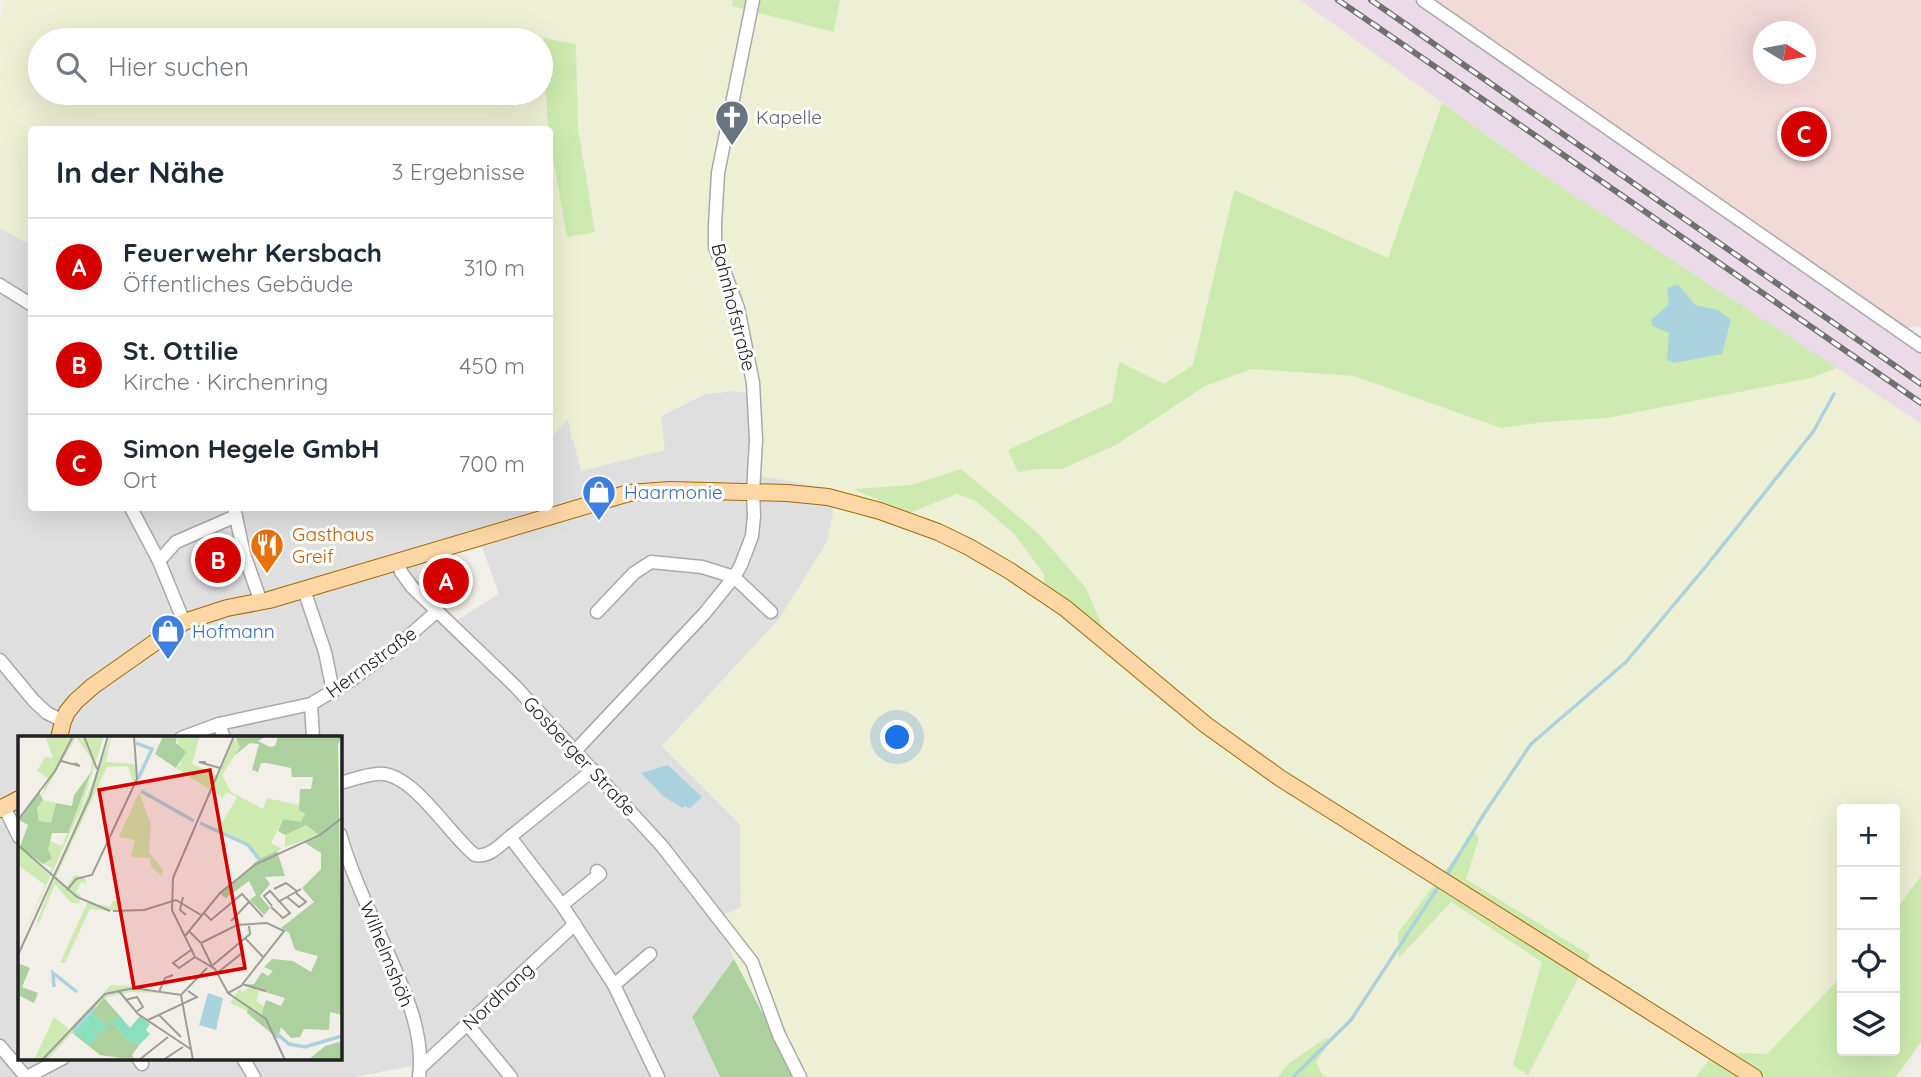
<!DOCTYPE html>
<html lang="de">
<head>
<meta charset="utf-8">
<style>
  body { margin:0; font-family:Quicksand,sans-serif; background:#f2f2f3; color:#1f2937 }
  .controls { position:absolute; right:21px; bottom:21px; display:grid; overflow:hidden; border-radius:7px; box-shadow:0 7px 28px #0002 }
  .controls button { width:63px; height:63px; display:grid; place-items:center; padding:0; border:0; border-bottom:2px solid #e0e1e3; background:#fff; color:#1f2937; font:35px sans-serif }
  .compass { position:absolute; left:1753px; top:21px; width:63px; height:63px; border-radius:50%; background:#fff; box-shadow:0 7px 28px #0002; rotate:100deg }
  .you { position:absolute; left:898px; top:738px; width:24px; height:24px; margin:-18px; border:5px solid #fff; border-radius:50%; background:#1a73e8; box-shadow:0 0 0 10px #1a73e833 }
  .badge { display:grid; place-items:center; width:46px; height:46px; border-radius:50%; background:#d40000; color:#fff; font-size:23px; font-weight:700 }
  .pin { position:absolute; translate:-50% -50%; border:4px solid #fff; box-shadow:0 2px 7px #0006 }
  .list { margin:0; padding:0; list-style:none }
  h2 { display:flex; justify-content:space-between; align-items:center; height:91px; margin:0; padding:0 28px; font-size:30px }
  h2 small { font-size:23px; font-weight:400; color:#747a83 }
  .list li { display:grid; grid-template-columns:46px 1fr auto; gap:21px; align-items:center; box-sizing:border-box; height:98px; padding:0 28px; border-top:2px solid #e0e1e3 }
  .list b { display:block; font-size:26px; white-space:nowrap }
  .list p { margin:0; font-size:23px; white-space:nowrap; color:#747a83 }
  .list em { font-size:23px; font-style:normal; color:#747a83 }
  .icon { flex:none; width:38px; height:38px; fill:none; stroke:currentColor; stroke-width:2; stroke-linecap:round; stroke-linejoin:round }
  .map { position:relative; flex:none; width:1921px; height:1077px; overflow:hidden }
  .search { position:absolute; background:#fff; box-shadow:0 7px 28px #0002; left:28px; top:28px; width:525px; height:77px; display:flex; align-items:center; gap:18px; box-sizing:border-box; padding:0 24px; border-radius:38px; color:#747a83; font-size:26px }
  .panel { position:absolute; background:#fff; box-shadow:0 7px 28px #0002; left:28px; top:126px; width:525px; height:385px; border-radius:7px }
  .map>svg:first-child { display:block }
  .residential { fill:#e0dfdf; fill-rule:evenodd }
  .commercial { fill:#f2dad9; fill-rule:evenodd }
  .industrial { fill:#ebdbe8 }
  .farmland { fill:#eef0d5; fill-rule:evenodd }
  .grass { fill:#cdebb0 }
  .forest { fill:#add19e }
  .water { fill:#aad3df }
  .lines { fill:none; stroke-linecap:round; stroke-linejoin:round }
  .stream { stroke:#aad3df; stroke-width:3.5 }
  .minor-casing { stroke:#a9a9a9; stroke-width:15 }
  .major-casing { stroke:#a06b00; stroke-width:18 }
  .minor { stroke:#fff; stroke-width:12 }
  .major { stroke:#fcd6a4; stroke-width:16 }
  .rail-casing { stroke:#707070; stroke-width:6 }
  .rail { stroke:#fff; stroke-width:3.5; stroke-dasharray:10; stroke-linecap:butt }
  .labels { text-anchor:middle; stroke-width:6; stroke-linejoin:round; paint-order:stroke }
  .worship-label { font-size:19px; fill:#5b616d; stroke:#fff; text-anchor:start }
  .street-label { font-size:19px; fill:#222; stroke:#fff }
  .shop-label { font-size:19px; fill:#366cbe; stroke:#fff; text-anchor:start }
  .food-label { font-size:19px; fill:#c56008; stroke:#fff; text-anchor:start }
  .inset-river { fill:none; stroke:#aad3df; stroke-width:3.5 }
  .inset-road { fill:none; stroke:#9f9d99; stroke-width:2 }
  .view { fill:#d40000; fill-opacity:0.15; stroke:#d40000; stroke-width:3.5 }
  .inset-edge { fill:none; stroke:#222; stroke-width:3.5 }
</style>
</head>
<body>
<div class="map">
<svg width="1921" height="1077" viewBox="0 0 1921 1077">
  <rect width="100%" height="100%" fill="#f2efe9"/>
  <path class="residential" d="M0,228l31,17 1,263h518v-69l18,-21 4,22 89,-24 44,-22 28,-3 27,2 78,97 -11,52 -47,76 -118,128 78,78 1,84 -21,8 14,43 -42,58 28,60h-309l1,-11 -57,11h-355zM482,547l17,47 -42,26 -40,-40v-10l5,-6zM19,738h321v320h-321z"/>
  <path class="commercial" d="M1420,0h501v326l-27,4zM1764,32h42v42h-42z"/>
  <path class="industrial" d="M1300,0h120l474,330 27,23v71l-386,-254z"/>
  <path class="farmland" d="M4,0h729l-1,6 102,25 6,-31h460l142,103 -54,155 -154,-68 -41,175 -29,19 -52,17 -104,49 30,19h24l54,-24 89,-59 47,-17 102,7 147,52 44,-6 62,-4 204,-40 26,-10 84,56v452l-26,35v-102h-53v167l-75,78 -52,-2 -19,25h-370l-4,-3 -6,-12 16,-21 -44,23 -10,13h-482l-62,-118 -14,-43 21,-9 -1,-83 -78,-78 118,-128 47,-76 11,-52 -77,-14 -1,-83 -27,-2 -28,3 -44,22 4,34 -84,21 -13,-52 -18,20v-309h-518l-1,115 -31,-17v-199zM40,40h501v53h-501zM961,469l77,64 48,55 -42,-14 -29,-39 -39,-34 -19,-7 -48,19 -54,-24 56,-4zM1479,838l-13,40 124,77 -77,110 29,-103 -91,-60z"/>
  <g class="grass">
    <path d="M733,0h107l-6,32 -102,-26z"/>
    <path d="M543,38l33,6 2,84 17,104 -28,5 -19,-108z"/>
    <path d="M1442,103l93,67 302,198 -26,10 -204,40 -62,4 -44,6 -147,-52 -102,-7 -47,17 -89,59 -54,24h-24l-20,3 -10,-22 104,-48 7,-40 45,22 29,-19 41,-175 154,68z"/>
    <path d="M961,469l77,64 48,55 20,47 -62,-50v-11l-29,-39 -39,-34 -19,-7 -48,19 -56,-24 58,-4z"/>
    <path d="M1474,832l5,6 -13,41 124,76 -62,120 -15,-10 29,-103 -91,-60 -52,56 -1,-25z"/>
    <path d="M1921,876v166l-25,35h-200l19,-25 52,2 75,-78v75h53v-140z"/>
    <path d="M1326,1038l6,2 -16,22 6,12 4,3h-48l10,-13z"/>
  </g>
  <path class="forest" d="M734,959l62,118h-76l-28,-60z"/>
  <g class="water">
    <path d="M1678,284l17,21 23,5 13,10 -9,34 -48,9 -7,-3 2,-27 -17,-7 -1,-6 18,-16 -2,-16z"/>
    <path d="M668,765l34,32 -13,12 -3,-3 -4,2 -19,-12 -22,-23z"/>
  </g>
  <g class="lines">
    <g class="stream">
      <path d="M1448,873l36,-59 47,-70 95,-82 81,-97 106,-133 21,-38"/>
      <path d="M1293,1077l58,-57 86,-131"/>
    </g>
    <g class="minor-casing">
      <g id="minor">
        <path d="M1423,0l498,346"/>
        <path d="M0,285l32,20"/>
        <path d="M131,508l28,53 25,61"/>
        <path d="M234,508l10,46 17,48"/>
        <path d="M159,561l17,-19 60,-26"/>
        <path d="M398,562l3,10 11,15 103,99 147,160 90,116 27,73 21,42"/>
        <path d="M304,590l21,62 8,39"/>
        <path d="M597,612l37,-39 17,-11 51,5 32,10 37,35"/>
        <path d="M0,660l34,41 13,12 16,8"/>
        <path d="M311,704l2,34"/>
        <path d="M219,724l5,14"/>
        <path d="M181,738l38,-14 92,-20 39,-23 51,-38 35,-31"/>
        <path d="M576,750l128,-136 30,-37 7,-12 11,-29 2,-20 -1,-24 3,-52 -3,-57 -15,-75 -23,-61v-22l3,-52 35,-173"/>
        <path d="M593,770l-83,67 52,68 52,80 44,92"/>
        <path d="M340,783c12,-3 24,-8 37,-9 35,-4 72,61 98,81 14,3 25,-10 35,-18"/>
        <path d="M4,807l15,30"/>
        <path d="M340,834c12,41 31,80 48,119 17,39 37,81 31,124"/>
        <path d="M562,905l38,-31 -3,-3"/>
        <path d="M614,985l36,-31"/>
        <path d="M468,1025l43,52"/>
        <path d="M0,1046l26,31"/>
        <path d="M138,1058l4,6"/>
        <path d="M243,1058l11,19"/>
        <path d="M420,1068l155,-144"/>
        <path d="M27,1077l36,-19"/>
      </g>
    </g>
    <g class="major-casing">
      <g id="major">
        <path d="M59,738l4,-17 4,-9 9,-11 17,-15 91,-64 43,-14 42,-8 360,-107 41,-3 117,3 41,4 52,14 58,21 31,15 41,24 55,37 141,117 74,53 474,299"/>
        <path d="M0,809l19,-10"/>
      </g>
    </g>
    <use href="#minor" class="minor"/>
    <use href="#major" class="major"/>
    <g class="rail-casing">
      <g id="rail">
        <path d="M1338,0l214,147 369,256"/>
        <path d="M1371,0l550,384"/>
      </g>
    </g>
    <use href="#rail" class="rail"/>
  </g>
  <defs>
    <g id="church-pin" transform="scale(1.75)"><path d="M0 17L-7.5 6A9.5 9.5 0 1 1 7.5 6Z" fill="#6b7280" stroke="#fff"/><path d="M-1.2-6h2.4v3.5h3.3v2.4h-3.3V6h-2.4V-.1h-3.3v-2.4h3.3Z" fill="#fff"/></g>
    <g id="shop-pin" transform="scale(1.75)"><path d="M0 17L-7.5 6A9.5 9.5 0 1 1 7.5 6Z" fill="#3f7fe0" stroke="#fff"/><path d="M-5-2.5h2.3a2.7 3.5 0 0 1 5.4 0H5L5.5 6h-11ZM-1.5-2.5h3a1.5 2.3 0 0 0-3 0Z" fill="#fff"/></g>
    <g id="restaurant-pin" transform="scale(1.75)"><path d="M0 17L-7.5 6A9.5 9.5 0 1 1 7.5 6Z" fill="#e8710a" stroke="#fff"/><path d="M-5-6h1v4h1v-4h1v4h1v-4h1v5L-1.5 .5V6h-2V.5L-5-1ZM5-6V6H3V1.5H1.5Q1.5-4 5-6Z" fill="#fff"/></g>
  </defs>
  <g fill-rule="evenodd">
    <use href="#church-pin" x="732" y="117"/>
    <use href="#shop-pin" x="599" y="492"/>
    <use href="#restaurant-pin" x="267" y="545"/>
    <use href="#shop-pin" x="168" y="631"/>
  </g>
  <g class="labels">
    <g class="worship-label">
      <text x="756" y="124">Kapelle</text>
    </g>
    <g class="street-label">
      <text transform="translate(734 307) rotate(76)" y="7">Bahnhofstraße</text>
      <text transform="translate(371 662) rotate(-36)" y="7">Herrnstraße</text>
      <text transform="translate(580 756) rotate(47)" y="7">Gosberger Straße</text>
      <text transform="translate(387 954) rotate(68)" y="7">Wilhelmshöh</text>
      <text transform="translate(498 996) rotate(-43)" y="7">Nordhang</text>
    </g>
    <g class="shop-label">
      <text x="624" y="499">Haarmonie</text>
      <text x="192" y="638">Hofmann</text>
    </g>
    <g class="food-label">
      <text x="292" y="541">Gasthaus<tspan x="292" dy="22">Greif</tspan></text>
    </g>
  </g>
  <g transform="translate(18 736)">
    <rect width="324" height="324" fill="#f2efe9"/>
    <path d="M27,0h35l2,7v-7h22l-23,73 -63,138 27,-62 -27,-20v-22l31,32 3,-7 -8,-4 6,-23 12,5 29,-70 1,-16 -16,-23 -36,63 8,-22 -11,-7 8,-14 8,1zM93,0l-5,26 28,2 4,14 -4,8 -6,-20 -21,1 -51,110 11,10 7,-12 10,2 3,7 -6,-2 -5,10 5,3 -2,9 -9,-2 -15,-18 -16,39 -2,-2zM159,0h23l-8,28 26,12 15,-36 4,1 3,6 -18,28 9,17 32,17 4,-11 32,7 6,9 -4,9 -18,-4 -12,24 11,6 -23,10 -11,-14 -31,-13 20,-35 -11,-5 -3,6 -47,-30 5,-4zM121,56l12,33 -2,27 14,18 -1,6 -11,-10 -1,-8 -19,-1 4,-17 -16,-3zM25,64l13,3 -5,21 -12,-3 -2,-13zM287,89l15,10 -35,12v-12zM70,165l22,6 3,-6h9l-1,11 -31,-3 -25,54h-5zM93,249l34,2 12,6 -26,-1 -27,6 -57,62h-13l20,-43 15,12zM222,252l2,4 6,-4 12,2 -4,11 11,7 -6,9 -31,-14z" fill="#cdebb0"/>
    <path d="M145,0h14l-1,7 10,9 -10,16 -21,-14zM217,0h31l-8,5 12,6 5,-1 3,-10h64l-4,9 4,270 -12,-3 -1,18 -25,-1 -4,8 -9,1 -10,-11 -3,12 -31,-26 1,-5 13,9 5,-17 15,6 4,-8 -43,-13 12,-1 8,-12 6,4 5,-5 -9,-4 8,-8 21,2 18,11 7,-16 -23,-6 -6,-17 -8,-5 33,-26 -12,-14 19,-19v-16l-17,-11 15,-7 -13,-10 -21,10 -7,-4 5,-12 18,3 4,-8 -6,-4 1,-21h11l2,-12h-21l-1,-9 -24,-5h-6l-3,9 -6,-2 7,-26 -9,-1 -15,12 5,-8zM74,35l-24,62h-16l-4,17 4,8 -9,6 -23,-17 8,-22 -9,-5 20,-28 4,8 -6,8 2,13 12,2 5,-20 16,3 2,-11zM259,115l8,25 -20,1 5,7 -10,12 10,12 -6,7 -14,-15 6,-5 -7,-14 -23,17 -6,-4 39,-35zM0,227l12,5 -8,19 16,6 -4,10 -14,-7 -2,5zM86,262l16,18 -7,7 15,18 12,3 -8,11 3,5 -35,-5 -29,-23 26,4 -13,-13 22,3 -15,-13zM324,305v19h-34l17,-14z" fill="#add19e"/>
    <path d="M73,277l15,13 14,-10 10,12 10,-12 10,8 -4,6 4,4 -10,10 -12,-3 -15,-18 -13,11 -13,-13 11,15 -9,9 -17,-15z" fill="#88e0be"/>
    <path d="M190,257l15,5 -7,32 -17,-5z" fill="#aad3df"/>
    <path class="inset-river" d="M118,7l16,6 -14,30M123,55l53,30M182,87l48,22 11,14M36,251l-1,-14 24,19M57,293l20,-22M258,297l13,11 16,3 37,-11"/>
    <path class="inset-road" d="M66,0l13,33M216,0l-61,142 -1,32 23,47 20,12 13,24 38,26 19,41M43,25l19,5 -5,-3M188,26h-7l21,6M0,84l37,-49 18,-35M0,109l59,52 33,14M256,153l12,-6 12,9M49,154l9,-11 16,-4 45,-96 -3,-43M165,161l-3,13 6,5M269,161l12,10 7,-5 -10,-9M260,166l23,-13M253,171l12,11 7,-5 -20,-22 -6,5 8,10M95,175l31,-1 32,-10 25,15M185,176l8,8 31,-26 21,23M213,185l19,-20M171,195l12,12 12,25M167,200l35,-43 36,-29 64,-29 22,-17M227,202l18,19M183,207l36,-18 30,-2 17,8 -43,55 -13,7M173,214l-18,13 6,5 16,-11M0,219l72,-158 18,-61M195,229l37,-31 -1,-8M199,237l24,-19M224,248l24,7M100,254l20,24 54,36M141,256l6,-14 8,-3M163,259l12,65M107,264l12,-3 6,10 -7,5M141,279l22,22M130,284l49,-23 -9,-6M24,324l63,-66 29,-6 47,7 26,-27M121,324l29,-23M145,324l20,-13"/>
    <path class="view" d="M192,34l35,198 -111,20 -35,-198z"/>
    <rect width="324" height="324" class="inset-edge"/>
  </g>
</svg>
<div class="controls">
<button>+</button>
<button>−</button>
<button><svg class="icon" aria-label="locate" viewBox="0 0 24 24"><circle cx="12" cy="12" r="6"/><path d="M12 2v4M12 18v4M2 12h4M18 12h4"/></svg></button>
<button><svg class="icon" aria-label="layers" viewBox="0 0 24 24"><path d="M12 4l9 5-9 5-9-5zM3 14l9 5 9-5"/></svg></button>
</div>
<svg class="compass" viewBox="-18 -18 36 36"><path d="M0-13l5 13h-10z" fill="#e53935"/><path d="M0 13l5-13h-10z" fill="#747a83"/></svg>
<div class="you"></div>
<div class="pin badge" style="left:446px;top:581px">A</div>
<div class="pin badge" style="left:218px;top:560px">B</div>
<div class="pin badge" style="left:1804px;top:134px">C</div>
<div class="search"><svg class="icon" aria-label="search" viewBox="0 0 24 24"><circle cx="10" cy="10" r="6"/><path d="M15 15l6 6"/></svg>Hier suchen</div>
<section class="panel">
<h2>In der Nähe<small>3 Ergebnisse</small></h2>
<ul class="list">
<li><span class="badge">A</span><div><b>Feuerwehr Kersbach</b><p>Öffentliches Gebäude</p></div><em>310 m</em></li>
<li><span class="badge">B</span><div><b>St. Ottilie</b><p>Kirche · Kirchenring</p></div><em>450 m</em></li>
<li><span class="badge">C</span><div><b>Simon Hegele GmbH</b><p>Ort</p></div><em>700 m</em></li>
</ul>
</section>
</div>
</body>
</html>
